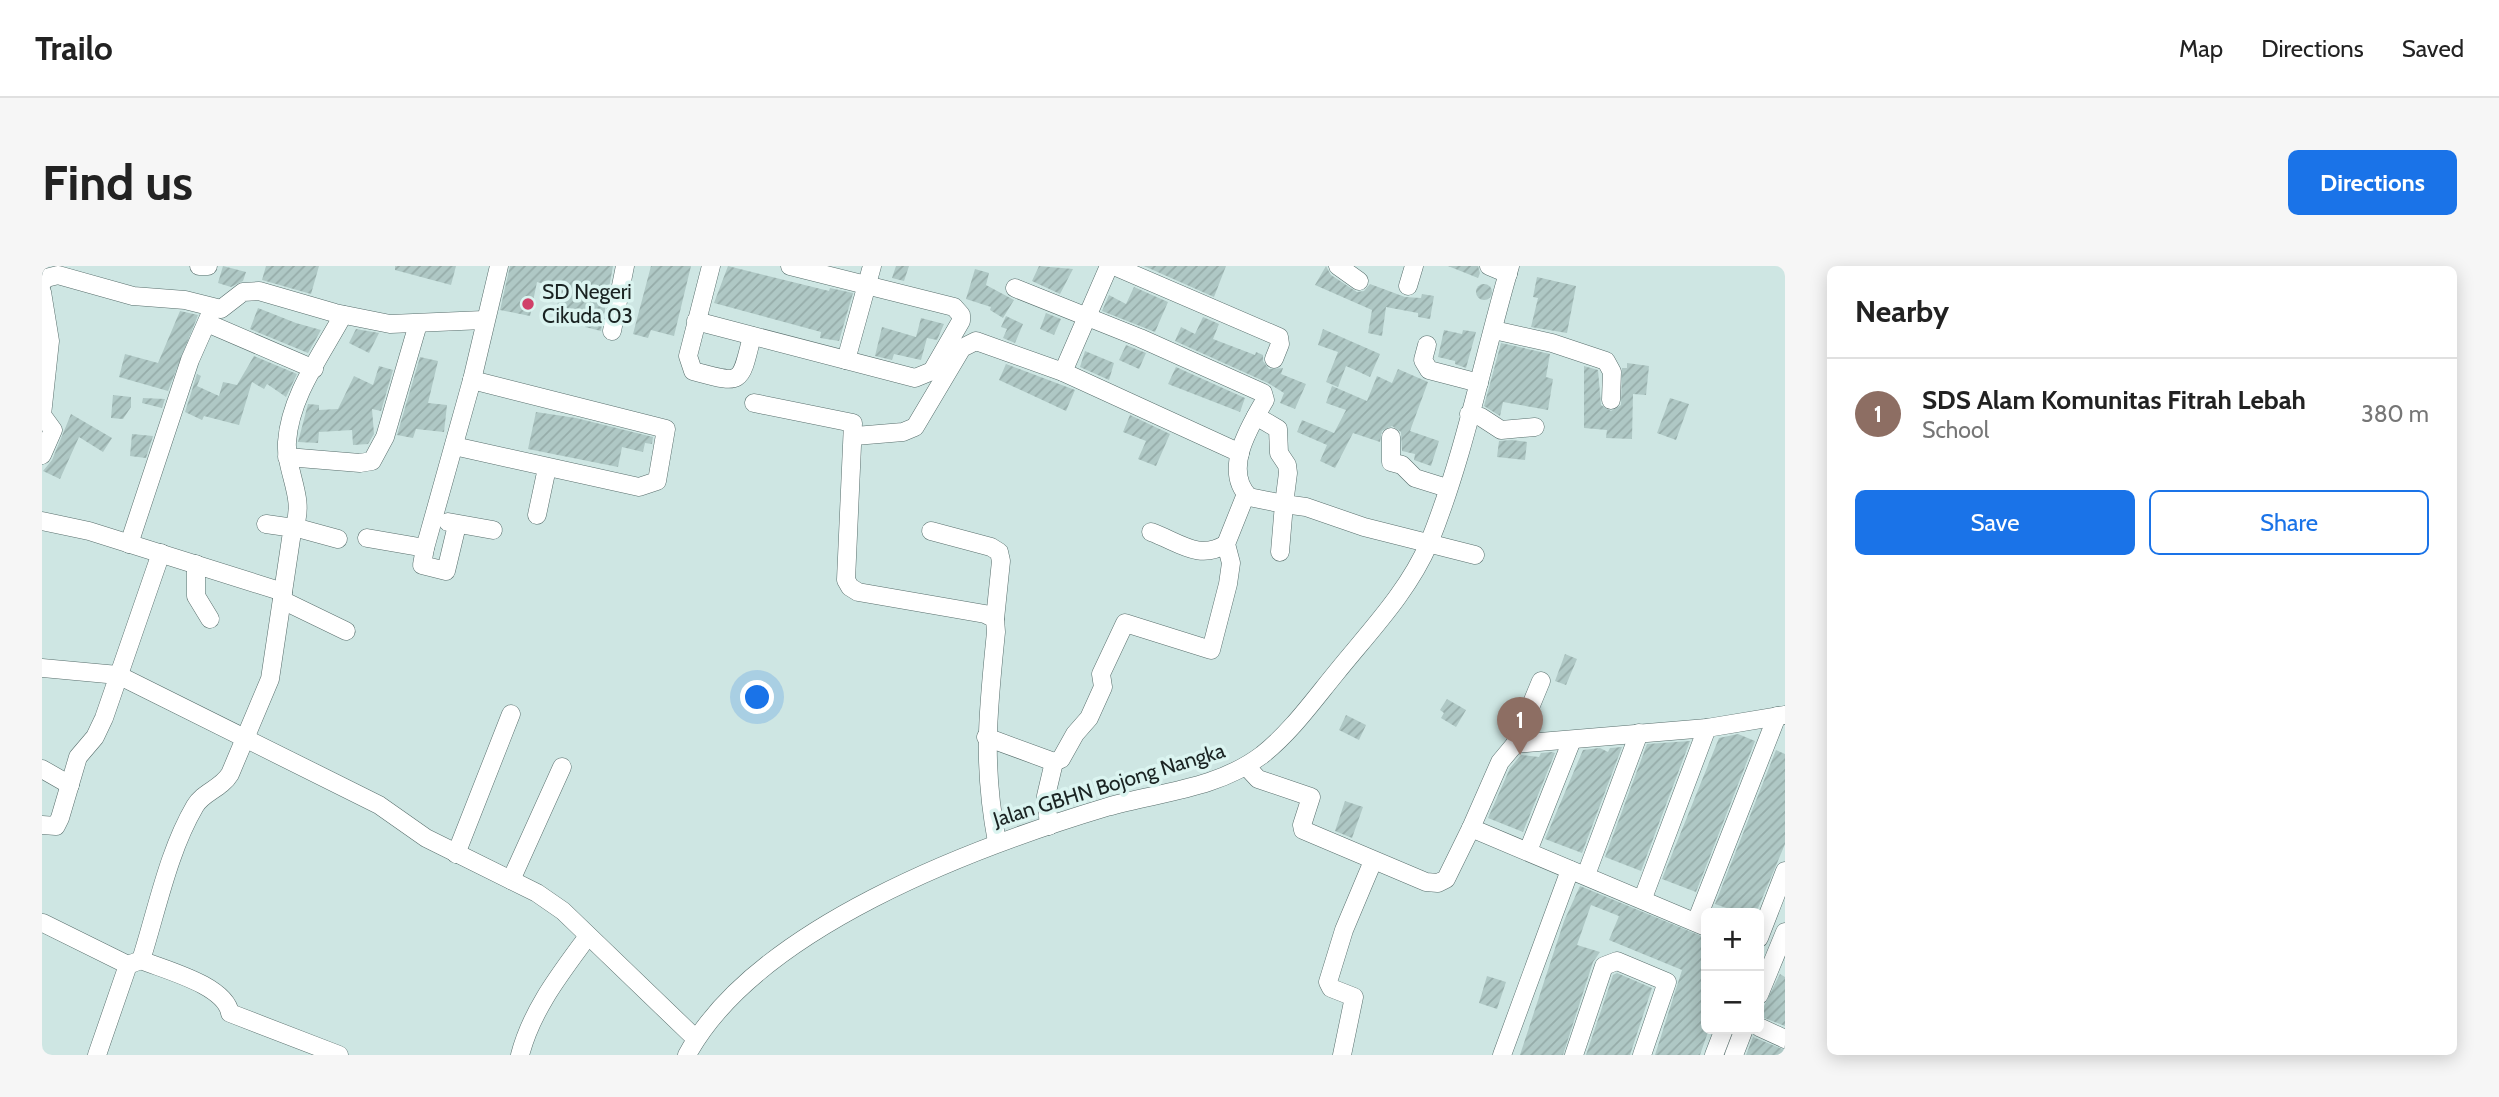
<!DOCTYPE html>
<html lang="en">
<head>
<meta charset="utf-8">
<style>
  body { margin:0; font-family:Cabin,sans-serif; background:#f6f6f6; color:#222 }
  .controls { position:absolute; right:21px; bottom:21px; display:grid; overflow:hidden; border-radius:10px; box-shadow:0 4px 18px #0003 }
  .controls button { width:63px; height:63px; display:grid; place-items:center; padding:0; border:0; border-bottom:2px solid #e0e0e0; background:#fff; color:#222; font:35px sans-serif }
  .you { position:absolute; left:716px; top:432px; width:24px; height:24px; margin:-18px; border:5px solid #fff; border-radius:50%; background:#1a73e8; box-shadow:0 0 0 10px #1a73e833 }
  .badge { display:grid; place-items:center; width:46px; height:46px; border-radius:50%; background:#1a73e8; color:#fff; font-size:23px; font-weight:700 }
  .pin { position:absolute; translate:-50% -58px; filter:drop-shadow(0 2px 4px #0008) }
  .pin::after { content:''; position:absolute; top:37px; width:24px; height:21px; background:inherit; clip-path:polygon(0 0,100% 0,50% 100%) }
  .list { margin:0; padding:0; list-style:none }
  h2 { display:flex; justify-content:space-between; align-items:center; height:91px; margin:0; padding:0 28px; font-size:30px }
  h2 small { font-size:23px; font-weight:400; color:#767676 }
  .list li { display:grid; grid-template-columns:46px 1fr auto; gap:21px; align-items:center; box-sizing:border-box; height:112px; padding:0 28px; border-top:2px solid #e0e0e0 }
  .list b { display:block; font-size:26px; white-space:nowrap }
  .list p { margin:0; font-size:23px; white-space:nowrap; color:#767676 }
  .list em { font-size:23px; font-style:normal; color:#767676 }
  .actions { display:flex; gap:14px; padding:21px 28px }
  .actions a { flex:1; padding:16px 0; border:2px solid #1a73e8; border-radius:10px; text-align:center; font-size:24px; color:#1a73e8 }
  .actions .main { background:#1a73e8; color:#fff }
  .map { position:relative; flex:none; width:1743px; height:789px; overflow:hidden; border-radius:10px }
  header { display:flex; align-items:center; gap:42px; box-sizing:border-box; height:98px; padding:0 35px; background:#fff; border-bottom:2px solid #e0e0e0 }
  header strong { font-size:33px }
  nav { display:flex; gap:38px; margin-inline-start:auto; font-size:24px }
  .intro { display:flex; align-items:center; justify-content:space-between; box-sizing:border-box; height:168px; padding:0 42px }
  h1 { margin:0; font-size:49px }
  .button { padding:18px 32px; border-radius:10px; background:#1a73e8; color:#fff; font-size:24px; font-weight:700 }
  main { display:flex; gap:42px; padding:0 42px }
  aside { flex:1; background:#fff; border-radius:10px; box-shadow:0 4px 18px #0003 }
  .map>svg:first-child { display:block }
  .building { fill:url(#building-hatch) }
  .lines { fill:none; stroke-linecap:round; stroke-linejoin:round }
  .minor-casing { stroke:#586e6c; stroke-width:19 }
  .minor { stroke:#fff; stroke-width:18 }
  .poi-dot { fill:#d04169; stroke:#dbf4f0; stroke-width:2.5 }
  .labels { text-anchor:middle; stroke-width:7; stroke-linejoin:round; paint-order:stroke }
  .poi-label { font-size:21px; fill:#1a2322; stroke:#dbf4f0; text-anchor:start }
  .street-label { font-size:21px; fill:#1a2322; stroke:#dbf4f0 }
</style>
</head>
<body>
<header>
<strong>Trailo</strong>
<nav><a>Map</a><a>Directions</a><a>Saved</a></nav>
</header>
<div class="intro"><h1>Find us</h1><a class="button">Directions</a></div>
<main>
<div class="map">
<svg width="1743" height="789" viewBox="0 0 1743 789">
  <defs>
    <pattern id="building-hatch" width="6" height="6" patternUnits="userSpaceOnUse" patternTransform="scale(1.75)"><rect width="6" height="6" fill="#afc8c5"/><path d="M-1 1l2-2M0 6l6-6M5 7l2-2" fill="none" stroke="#96aca9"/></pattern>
  </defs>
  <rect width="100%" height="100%" fill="#cee6e3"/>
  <g class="building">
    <path d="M181,0l23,6 -3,9 -12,6 -13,-4z"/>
    <path d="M224,0h53l-8,28 -49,-14z"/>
    <path d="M353,0h61l-5,19 -56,-15z"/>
    <path d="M468,0h103l-12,65 -16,-4 3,-14 -31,-7 4,-18 -24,-6 -7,34 -30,-6z"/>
    <path d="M609,0h40l-17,70 -23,-6 -3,8 -15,-4z"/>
    <path d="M686,0l101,25 1,-3 23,5 -14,48 -19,-3 1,-6 -107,-29z"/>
    <path d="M854,0h13l-5,15 -12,-3z"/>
    <path d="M997,0l34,3 -13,25 -28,-13z"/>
    <path d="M1102,0h82l-12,31z"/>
    <path d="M1284,0l5,9 26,17 7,-1 6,-7 35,13 16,1 1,-4 12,2 -4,23 -12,-2v-4l-32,-6 -4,29 -14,-3 4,-23 -57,-25z"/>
    <path d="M1406,0h30l2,7 -2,5z"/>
    <path d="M933,3l14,4 -3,12 28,15 -11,18 -13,-8 1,-3 -25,-8z"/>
    <path d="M1495,11l39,9 -9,47 -36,-6 7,-29 -5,-1z"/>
    <circle cx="1442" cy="26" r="8"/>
    <path d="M1092,21l34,15 -13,30 -53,-21 7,-16 17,9z"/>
    <path d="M216,42l38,15 25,7 -13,23 -58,-24z"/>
    <path d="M138,45l18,4 -30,76 -49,-14 6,-23 33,9z"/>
    <path d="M1004,47l15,6 -7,16 -14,-6z"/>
    <path d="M964,50l17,8 -8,19 -12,-5 4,-9 -6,-2z"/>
    <path d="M1161,51l16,7 -6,15 42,16 1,-3 7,3v6l6,8 14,-1 -2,6 25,10 -11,25 -15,-6 4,-10 -16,-10 -93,-42 6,-14 14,7z"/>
    <path d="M879,52l23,6 -7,16 -10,-2 -6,22 -27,-6 -2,6 -17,-4 7,-29 34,10z"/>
    <path d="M314,63l23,4 -10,20 -20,-10z"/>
    <path d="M1281,63l57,25 -10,23 -24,-11 -8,21 -12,-5 12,-30 -20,-7z"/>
    <path d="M1402,64l18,4 1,-4 13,2 -10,36 -11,-4v-3l-17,-4z"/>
    <path d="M1459,77l49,11 -4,23 7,2 -5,31 -45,-8 -3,14 -16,-10z"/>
    <path d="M1084,79l20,8 -7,16 -20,-9z"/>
    <path d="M1043,85l29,12 -5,17 -29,-13z"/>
    <path d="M212,90l43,18 -11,23 -19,-13 -3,5 -12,-7 -13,43 -35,-9 -2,4 -17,-8 12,-38 4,2 -4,10 22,10 4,-14 14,3z"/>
    <path d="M378,91l18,4 -10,42 19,2 -3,27 -28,-3 -3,9 -16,-3z"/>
    <path d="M1585,97l22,3 -3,29 -13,-1 -1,45 -26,-1 1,-8 -23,-2v-62l14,4 3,35 10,6 10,-6 1,-37h5z"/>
    <path d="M964,98l69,26 -9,21 -67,-31z"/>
    <path d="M337,100l14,4 -12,41 -9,-2 2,25 -6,10 -15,1 -1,-15 -33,2 -1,11 -20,-1 10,-38 11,1v5l19,-1 16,-33 19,9z"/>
    <path d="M1134,101l69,31 -5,14 -72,-28z"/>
    <path d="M1356,103l30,13 -18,49 29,10 -8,25 -17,-6 1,-6 -13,-3 -1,-19 -9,-6 -10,5 -2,11 -27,-9 -18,35 -15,-7 7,-16 -30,-13 5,-12 32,13 12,-23 -20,-7 6,-17 35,15 10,-25 15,7z"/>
    <path d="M71,129l18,2v10l-8,12 -12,-1z"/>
    <path d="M101,132l22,1 -3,9 -20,-5z"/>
    <path d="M1628,132l19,6 -13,36 -19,-7z"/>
    <path d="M494,146l40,6 77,19 -1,7 -7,-1 -2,9 -21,-5 -4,20 -90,-18z"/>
    <path d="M29,148l41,24 -9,14 -24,-15 -19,42 -17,-8 9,-11z"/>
    <path d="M1088,149l40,19 -14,32 -18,-7 8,-18 -23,-9z"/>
    <path d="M90,168l21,2 -7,22 -16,-2z"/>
    <path d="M1470,174l15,2 -2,18 -28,-3 2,-16z"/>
    <path d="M1523,388l12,5 -11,26 -11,-4z"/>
    <path d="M1405,433l19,11 -10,17 -15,-9 3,-5 -4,-3z"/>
    <path d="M1304,449l20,10 -7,15 -20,-10z"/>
    <path d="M1696,468l17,7 -59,151 -34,-13 57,-141z"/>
    <path d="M1648,475l-49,130 -36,-14 42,-113z"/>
    <path d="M1580,481l-40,106 -37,-14 38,-89 17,-2 8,4 2,-4z"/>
    <path d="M1734,484l9,4v90l-29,69h-15l-26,-9z"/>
    <path d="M1510,486l3,1 -32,79 -35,-14 22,-50 11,-13 18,2 2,-4z"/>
    <path d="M1303,535l18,6 -11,31 -17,-7z"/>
    <path d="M1538,620l126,52v91h3l-9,26h-45l27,-85 -73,-30 10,-24 -28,-11 -14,40 23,7 -7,10 -30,93h-43l44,-134z"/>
    <path d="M1575,707l35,15 -22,67h-44l27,-80z"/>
    <path d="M1738,708l5,3v49l-26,-10z"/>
    <path d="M1445,710l19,6 -9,27 -18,-6z"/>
    <path d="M1711,771l32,13v5h-39z"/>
  </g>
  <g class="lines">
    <g class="minor-casing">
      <g id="minor">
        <path d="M157,0h9"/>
        <path d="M669,0l-23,90 5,15c49,13 47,15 59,-35"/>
        <path d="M1072,0l165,71 1,7 -6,15"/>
        <path d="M1296,0l21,15"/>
        <path d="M1447,0l19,8"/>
        <path d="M0,17l4,-5 12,-3 75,21 52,4 36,9 22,-17 16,-1 76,22 55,11 94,-4"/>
        <path d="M1366,20l6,-20"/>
        <path d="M973,22l125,50 123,55 2,7c-15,26 -43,70 -16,97l35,7 -4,48"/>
        <path d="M0,26l8,49 -8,74 11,15 -11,25"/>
        <path d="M654,55l219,57 17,-7 29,-50v-6l-7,-8 -164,-41"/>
        <path d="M165,57l107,46"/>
        <path d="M1452,64l58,13 54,18 6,11 -1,28"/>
        <path d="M570,65l13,-65"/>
        <path d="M1385,79l-4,15 6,10 50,13"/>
        <path d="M804,94l26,-94"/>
        <path d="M1021,106l46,-106"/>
        <path d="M712,137l99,20 -7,157 4,7 8,5 127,22 10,5 1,13c-8,79 -14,131 1,210"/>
        <path d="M1427,148l12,3 20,13 34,-3"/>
        <path d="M1214,150l22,13 1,24 8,12 1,8 -4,31 22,3 58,20 111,28"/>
        <path d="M813,170l48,-4 12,-5 47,-79 14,-7 87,31 177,81"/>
        <path d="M1349,171v25l11,3 13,13 32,10"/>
        <path d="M412,180l185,41 18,-6 9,-52 -194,-49"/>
        <path d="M245,191l73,6 12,-2 13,-24 33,-113"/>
        <path d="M495,249l10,-47"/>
        <path d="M0,255l47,10 194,61"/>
        <path d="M406,256l45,8"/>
        <path d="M252,261l44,12"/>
        <path d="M249,262l3,-1c12,-28 -9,-56 -7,-85 3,-46 35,-88 56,-127"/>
        <path d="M889,265l60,16 8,5 2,9 -6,58"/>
        <path d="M1109,266c28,10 48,29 75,12"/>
        <path d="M325,272l58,10 47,-168 27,-114"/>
        <path d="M87,278l61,-184 23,-52"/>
        <path d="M383,282l-3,17 24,6 11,-46"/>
        <path d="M154,298v32l14,23"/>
        <path d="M240,334l64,31"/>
        <path d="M0,402l76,7 261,130 47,33 111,55 26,18 133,128"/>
        <path d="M1499,415l-26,63 -15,18 -29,66 235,99"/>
        <path d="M944,471l68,25 7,-3 14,-25 14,-16 14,-31 -2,-13 24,-51 86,27 17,-66 3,-21 -5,-19 20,-50"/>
        <path d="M1473,478l192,-16 78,-13"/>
        <path d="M1204,500l12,13 53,18 -9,28 1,5 123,52 12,1 8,-4 25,-51"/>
        <path d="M0,503l28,16"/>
        <path d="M0,559l14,1 4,-8 18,-61 17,-20 9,-19 57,-165"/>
        <path d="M1007,560l-3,-30 8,-34"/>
        <path d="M1486,585l44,-111"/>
        <path d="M414,588l55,-140"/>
        <path d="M1544,609l53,-142"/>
        <path d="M469,614l51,-113"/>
        <path d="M1601,632l64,-170"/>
        <path d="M1654,656l81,-206"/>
        <path d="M1,657l85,42"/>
        <path d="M1717,672l26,-67"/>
        <path d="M99,694c24,10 84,25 89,53l109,42"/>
        <path d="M1717,729l26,-63"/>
        <path d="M1717,761l26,12"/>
        <path d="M55,789l31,-90 13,-5c16,-50 27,-108 54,-154 8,-14 26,-17 35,-32l40,-95 22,-147 -5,-5 -21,-3"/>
        <path d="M478,789c12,-46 41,-82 68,-119"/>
        <path d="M645,789c69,-127 287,-208 420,-248 53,-15 110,-18 155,-52 29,-23 51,-54 74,-82 33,-41 72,-81 93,-130 36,-89 54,-185 81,-277"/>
        <path d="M1300,789l12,-58 -23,-9 -3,-6 16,-52 29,-69"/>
        <path d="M1460,789l68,-185"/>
        <path d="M1532,789l30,-89 13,-5 50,21 -25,73"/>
        <path d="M1672,789l10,-26"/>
        <path d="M1692,789l10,-26"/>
      </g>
    </g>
    <use href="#minor" class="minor"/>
  </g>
  <circle class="poi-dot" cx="486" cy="38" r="7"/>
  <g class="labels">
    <g class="poi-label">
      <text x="500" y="33">SD Negeri<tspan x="500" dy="24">Cikuda 03</tspan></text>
    </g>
    <g class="street-label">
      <text transform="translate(1067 519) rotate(-17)" y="7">Jalan GBHN Bojong Nangka</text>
    </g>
  </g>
</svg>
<div class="controls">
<button>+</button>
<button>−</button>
</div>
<div class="you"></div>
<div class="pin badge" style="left:1478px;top:489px;background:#8d6e63">1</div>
</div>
<aside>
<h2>Nearby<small></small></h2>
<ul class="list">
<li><span class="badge" style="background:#8d6e63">1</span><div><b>SDS Alam Komunitas Fitrah Lebah</b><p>School</p></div><em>380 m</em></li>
</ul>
<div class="actions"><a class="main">Save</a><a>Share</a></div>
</aside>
</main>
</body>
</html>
